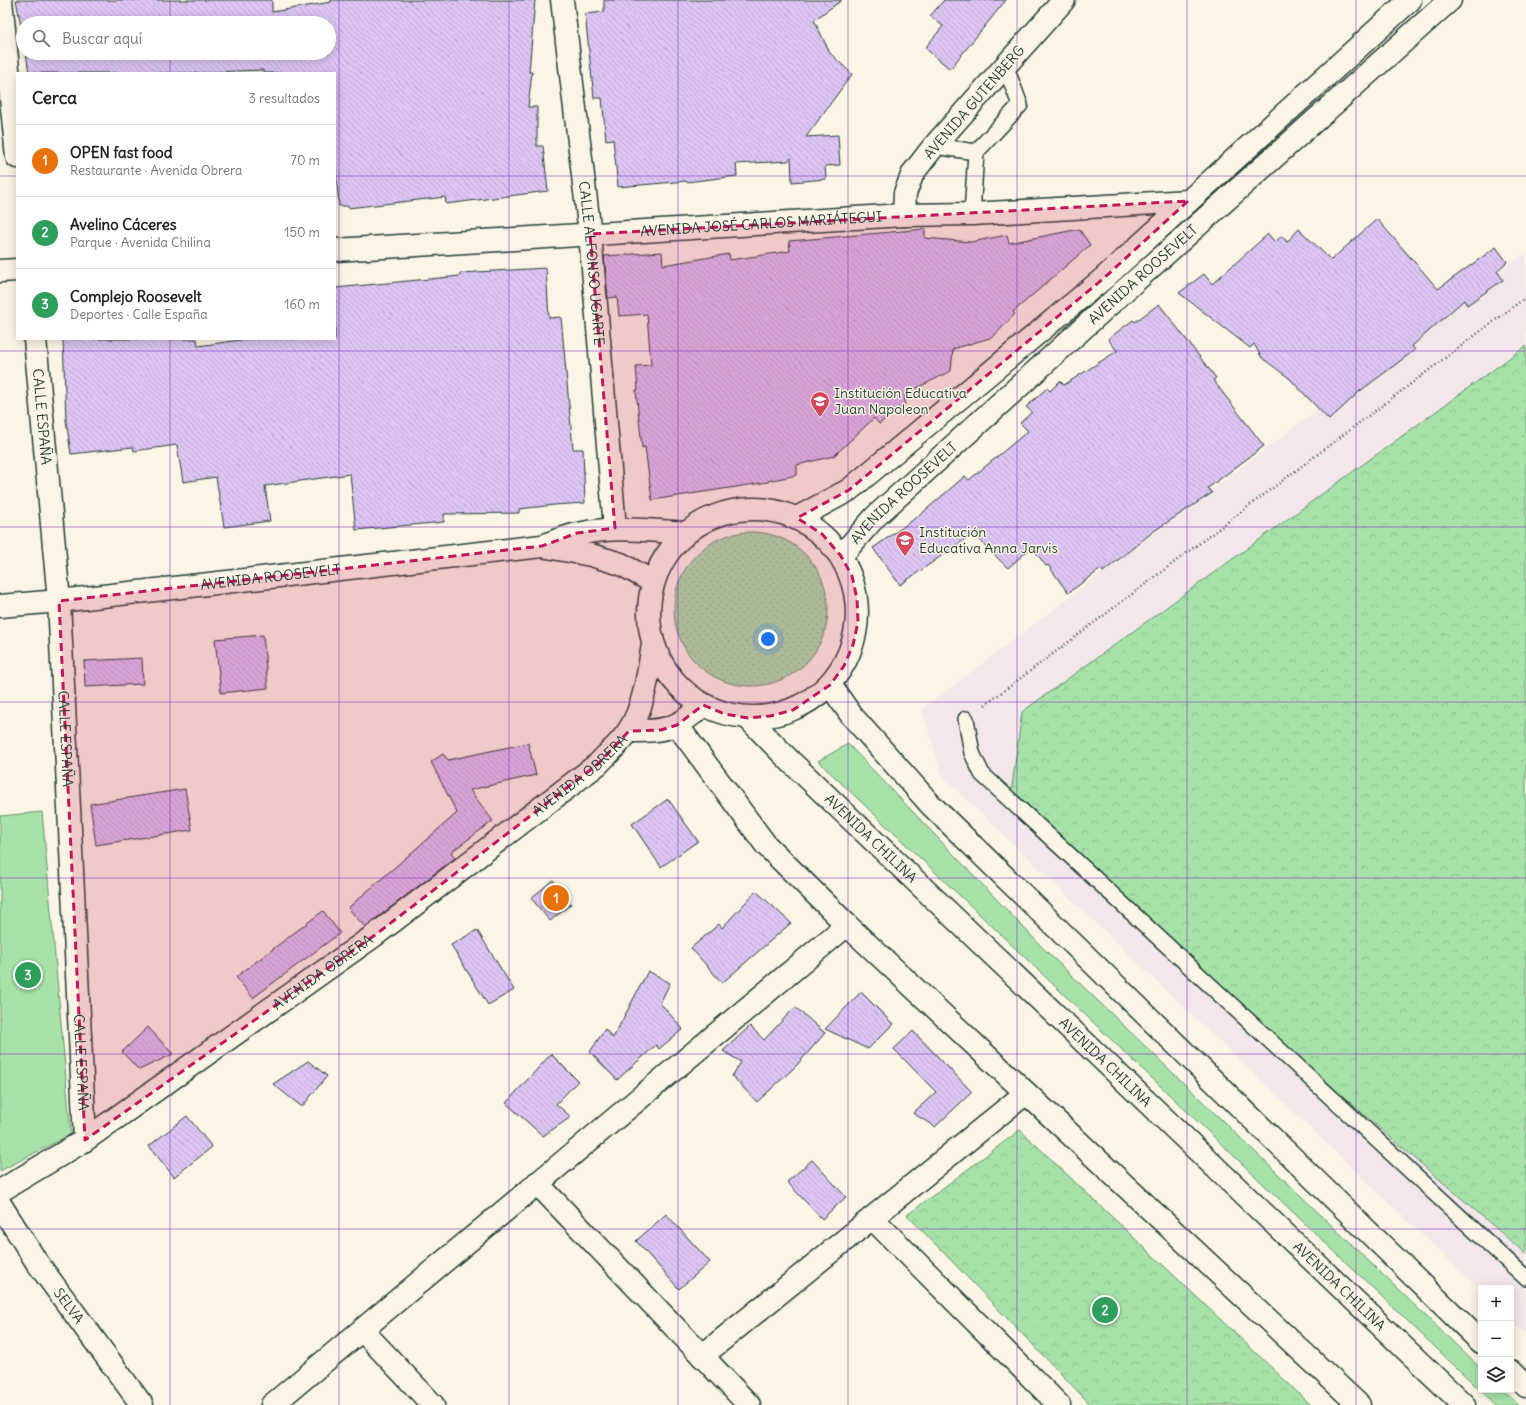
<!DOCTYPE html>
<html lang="es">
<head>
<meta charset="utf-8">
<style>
  body { margin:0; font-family:Delius,sans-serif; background:#f6f6f6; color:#222 }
  .controls { position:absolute; right:12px; bottom:12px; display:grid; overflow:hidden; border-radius:0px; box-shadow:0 2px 10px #0003 }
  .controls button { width:36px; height:36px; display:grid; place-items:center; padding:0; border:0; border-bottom:1px solid #e0e0e0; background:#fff; color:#222; font:20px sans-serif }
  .you { position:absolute; left:768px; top:639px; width:14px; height:14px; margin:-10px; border:3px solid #fff; border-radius:50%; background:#1a73e8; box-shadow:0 0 0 6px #1a73e833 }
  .badge { display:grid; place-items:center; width:26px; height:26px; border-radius:50%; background:#7c3aed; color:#fff; font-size:13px; font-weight:700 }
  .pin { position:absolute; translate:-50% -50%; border:2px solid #fff; box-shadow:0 1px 4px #0006 }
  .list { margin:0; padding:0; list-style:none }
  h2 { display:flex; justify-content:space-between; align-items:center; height:52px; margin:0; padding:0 16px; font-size:17px }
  h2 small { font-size:13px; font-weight:400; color:#767676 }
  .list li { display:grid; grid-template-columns:26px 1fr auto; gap:12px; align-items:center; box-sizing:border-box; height:72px; padding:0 16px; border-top:1px solid #e0e0e0 }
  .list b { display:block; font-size:15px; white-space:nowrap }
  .list p { margin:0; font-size:13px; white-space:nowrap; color:#767676 }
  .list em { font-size:13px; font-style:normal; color:#767676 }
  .icon { flex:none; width:22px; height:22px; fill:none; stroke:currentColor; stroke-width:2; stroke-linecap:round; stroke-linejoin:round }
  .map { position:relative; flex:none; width:1526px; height:1405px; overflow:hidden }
  .search { position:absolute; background:#fff; box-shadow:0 2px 10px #0003; left:16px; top:16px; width:320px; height:44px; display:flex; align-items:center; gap:10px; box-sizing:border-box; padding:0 14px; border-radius:22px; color:#767676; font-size:15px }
  .panel { position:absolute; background:#fff; box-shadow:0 2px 10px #0003; left:16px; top:72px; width:320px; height:268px; border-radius:0px }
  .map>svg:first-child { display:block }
  .built { fill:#f3e7ea }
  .grass { fill:#a7e3a9; stroke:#63906e }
  .forest { fill:url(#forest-crowns); stroke:#63906e }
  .garden { fill:url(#garden-dots); stroke:#63906e }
  .building { fill:url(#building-back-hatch); stroke:#1f3d34 }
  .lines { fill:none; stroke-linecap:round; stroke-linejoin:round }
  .service-casing { stroke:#1f3d34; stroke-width:18 }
  .minor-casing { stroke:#1f3d34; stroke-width:25 }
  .tertiary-casing { stroke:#1f3d34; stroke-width:25 }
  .secondary-casing { stroke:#1f3d34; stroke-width:25 }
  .path { stroke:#1f3d34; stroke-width:2.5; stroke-dasharray:1 3; stroke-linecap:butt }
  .service { stroke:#fcf5e5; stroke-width:15 }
  .minor { stroke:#fcf5e5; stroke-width:22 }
  .tertiary { stroke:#fcf5e5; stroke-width:22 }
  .secondary { stroke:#fcf5e5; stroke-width:22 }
  .marked { fill:#c2185b; fill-opacity:0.2; stroke:#c2185b; stroke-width:3; stroke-dasharray:8 5; stroke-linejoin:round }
  .grid { fill:none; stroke:#7b2cbf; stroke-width:1; stroke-opacity:0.55 }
  .labels { text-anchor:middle; stroke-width:3; stroke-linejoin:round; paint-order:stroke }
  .street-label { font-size:14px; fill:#1f3d34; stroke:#fcf5e5 }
  .poi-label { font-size:14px; fill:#1f3d34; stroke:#fcf5e5; text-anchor:start }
</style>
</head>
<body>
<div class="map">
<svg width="1526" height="1405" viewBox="0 0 1526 1405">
  <defs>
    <pattern id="forest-crowns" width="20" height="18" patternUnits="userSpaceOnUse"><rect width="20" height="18" fill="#a7e3a9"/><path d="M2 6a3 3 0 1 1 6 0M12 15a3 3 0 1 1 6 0" fill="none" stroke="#8fc492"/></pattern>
    <pattern id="garden-dots" width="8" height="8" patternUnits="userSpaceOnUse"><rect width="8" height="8" fill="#a7e3a9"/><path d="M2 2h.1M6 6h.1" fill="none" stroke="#8fc492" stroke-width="1.8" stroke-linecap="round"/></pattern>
    <pattern id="building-back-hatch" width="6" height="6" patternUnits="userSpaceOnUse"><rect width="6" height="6" fill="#ddc5f4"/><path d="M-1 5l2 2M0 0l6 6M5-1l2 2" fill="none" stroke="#bdaad2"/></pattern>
  </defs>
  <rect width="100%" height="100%" fill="#fcf5e5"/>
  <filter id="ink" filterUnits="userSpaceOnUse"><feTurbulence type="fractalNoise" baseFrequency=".025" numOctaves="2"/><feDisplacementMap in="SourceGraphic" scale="8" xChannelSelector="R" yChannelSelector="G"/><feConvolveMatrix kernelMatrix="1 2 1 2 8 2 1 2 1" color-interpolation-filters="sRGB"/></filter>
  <g filter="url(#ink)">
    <path class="built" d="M1526,252v1082l-15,-14v-32h-30v3l-539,-515 -20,-67z"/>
    <g class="grass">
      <path d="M848,744l195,204 438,421v21h22l16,15h-23l-678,-644z"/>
      <path d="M42,812l29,322 -71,37v-355z"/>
    </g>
    <g class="forest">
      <path d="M1526,346v908l-517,-445 13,-97z"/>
      <path d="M1020,1130l291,275h-220l-184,-190z"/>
    </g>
    <circle class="garden" cx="751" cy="609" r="77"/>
    <g class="building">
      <path d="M16,0h256v12l59,-10v-2h204l-6,72h3l-4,35h9v39h6l5,45 -102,13 -1,-7 -97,11v-2h-9l-4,-46v-87h-72v-3l-50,2v1h-184l-3,-20h303v-30h-306v13z"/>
      <path d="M604,0h238l-28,20 16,33 22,21 -46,63 32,-2 2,30 -15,1 1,13 -34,3 -1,-24 -3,3 -52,3 1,12 -51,6v-1l-68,6 -5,-48 -7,1 -4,-42h-8l-9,-84 19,-2z"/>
      <path d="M944,0h62l-56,69 -25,-21 18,-22 -13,-10z"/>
      <path d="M1377,219l61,70 58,-42 11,15 -10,9 6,9 -36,25 -3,-5 -52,46 3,4 -55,41 -31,29 -40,-42 -27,-20 -8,-14 -4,4 -71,-55 25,-19 8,10 56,-50 7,8 7,-6 5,6 12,-13 32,31z"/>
      <path d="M925,229v9l46,4 36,-7 2,8 70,-14 11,16 -77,67 2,2 -22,23 -40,12 -2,22 -46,23v10l-26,20 -5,-6 -40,38 -37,9v10l-29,6v1l-116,18 -7,-53 -3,1 -6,-58h2l-2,-24 15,-1 -4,-51 -28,2 -2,-19 -9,1 -4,-42 58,-4 1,13 66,-11 1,6 60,-9 -1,-10z"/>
      <path d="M546,268l3,50 12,-1 12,132h10l2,54 -31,2 -35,4v4l-75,1v8l-88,8 -6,-56 -85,12 5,35 -46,6 -8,-50 -33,5 -6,-37 -43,6 -1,-4 -62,7 -5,-34 -3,-81h134l1,7 49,-7h88v-51l125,-12v-3z"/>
      <path d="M1159,304l57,74 -3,2 51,66 -56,42 4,5 -58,38 -51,41 -2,-3 -33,24 -20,-28 -2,1 -14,-19 -24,21 -21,-20 -13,-15 -74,52 -27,-37 47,-33 45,-39 4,4 59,-49 -8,-8 12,-11 -6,-5 21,-19 3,3 10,-10 4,4 53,-34 -9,-12 25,-19 2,2z"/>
      <path d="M263,635l5,53 -47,5 -6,-54z"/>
      <path d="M142,658l1,26 -58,3 -1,-26z"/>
      <path d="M528,743l8,32 -66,15 23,31 -42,31 4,6 -90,69 -17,-19 109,-95 -26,-51 12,-8 5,6z"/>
      <path d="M185,789l7,41 -96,15 -6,-41z"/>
      <path d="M668,799l30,42 -37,26 -29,-43z"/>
      <path d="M553,880l18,24 -21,17 -19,-23z"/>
      <path d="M756,891l35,32 -69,60 -31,-35 28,-24 3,4z"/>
      <path d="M323,911l17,22 -87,65 -17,-21z"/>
      <path d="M477,930l37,60 -26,15 -37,-60z"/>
      <path d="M648,971l22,12 -10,20 23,26 -24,20 -3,-4 -39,35 -27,-28 15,-23 8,9z"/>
      <path d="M861,992l32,32 -25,25 -43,-20z"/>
      <path d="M795,1007l30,26 -29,33 -39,36 -25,-26 9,-14 -18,-11 27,-25 14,14z"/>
      <path d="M148,1027l25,27 -34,16 -17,-18z"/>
      <path d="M913,1031l59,61 -37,35 -22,-14 23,-21 -42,-43z"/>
      <path d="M551,1054l27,27 -22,23 15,13 -28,19 -37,-33z"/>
      <path d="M308,1061l19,15 -25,31 -29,-23z"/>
      <path d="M187,1116l25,31 -38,30 -25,-31z"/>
      <path d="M812,1160l34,37 -24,22 -35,-37z"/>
      <path d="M666,1214l44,48 -31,27 -43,-48z"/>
    </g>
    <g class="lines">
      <g class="service-casing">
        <g id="service">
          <path d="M934,146l42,6 44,-47 -15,-40"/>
          <path d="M972,214l4,-62"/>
          <path d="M966,719l6,34 10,21 544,504"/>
        </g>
      </g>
      <g class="minor-casing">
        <g id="minor">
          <path d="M1,0l16,157"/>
          <path id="s1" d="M562,0l28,234 25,294"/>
          <path id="s2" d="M35,339l24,262 26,539"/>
          <path d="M677,725l89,120 81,80 512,480"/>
          <path d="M537,1183l212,222"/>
          <path d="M872,1218l187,187"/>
          <path d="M362,1330l71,75"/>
          <path d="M702,1356l324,-263"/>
          <path d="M272,1405l575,-480"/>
        </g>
      </g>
      <g class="tertiary-casing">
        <g id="tertiary">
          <path id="s3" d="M335,250l569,-35"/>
          <path d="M0,271l17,-1"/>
          <path d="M543,546c48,-23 91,-17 142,-13"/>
          <path id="s4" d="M0,606l59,-5 483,-55 49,9 30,9 32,18"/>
          <path d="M629,731c34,1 49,-2 74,-26"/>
          <path id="s5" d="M0,1191l85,-51 290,-205 223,-171c10,-11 24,-22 31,-34 15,-22 20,-60 24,-86"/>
          <path id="s6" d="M0,1204l36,57 106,144"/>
        </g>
      </g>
      <g class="secondary-casing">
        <g id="secondary">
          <path d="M1064,0l-130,146 -21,27 -8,20 -1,22 68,-1 216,-13"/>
          <circle cx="753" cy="613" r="104"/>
          <path d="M797,518l52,-28 255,-212 306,-278"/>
          <path id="s7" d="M841,556l34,-39 249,-226 326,-291"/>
          <path d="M830,685l22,31 79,89 550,537"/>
          <path id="s8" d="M748,718l40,41 676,646"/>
          <path d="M1511,1371l15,15"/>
        </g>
      </g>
      <path class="path" d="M985,705l541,-408"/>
      <use href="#service" class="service"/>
      <use href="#minor" class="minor"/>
      <use href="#tertiary" class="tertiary"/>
      <use href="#secondary" class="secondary"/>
    </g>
  </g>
  <path class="marked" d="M1188,201l-84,77 -255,212 -52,28 25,16 19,22 11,20 5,23 1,23 -5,23 -9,21 -14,19 -37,25 -23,6 -22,2 -23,-4 -22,-9 -26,20 -16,5 -32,1 -31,33 -223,171 -290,205 -26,-539 483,-55 35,-13 38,-5 -25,-294z"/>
  <path class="grid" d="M170,0v23M339,0v1405M509,0v1405M678,0v1405M848,0v1405M1017,0v1405M1187,0v1405M1356,0v1405M170,53v20M0,176h17M335,176h1191M170,339v1066M0,351h1526M0,527h1526M0,702h1526M0,878h1526M0,1054h1526M0,1229h1526"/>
  <defs>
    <g id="school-pin" transform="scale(1)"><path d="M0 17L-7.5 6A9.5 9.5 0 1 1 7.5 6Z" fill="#d1495b" stroke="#fcf5e5"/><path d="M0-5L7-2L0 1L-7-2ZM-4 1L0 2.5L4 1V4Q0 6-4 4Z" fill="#fff"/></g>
  </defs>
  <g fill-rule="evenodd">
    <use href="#school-pin" x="820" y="401"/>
    <use href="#school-pin" x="905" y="540"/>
  </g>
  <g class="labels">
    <g class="street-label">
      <text transform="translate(974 102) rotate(-49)" y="5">AVENIDA GUTENBERG</text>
      <text dy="5" stroke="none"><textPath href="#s3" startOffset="427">AVENIDA JOSÉ CARLOS MARIÁTEGUI</textPath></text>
      <text dy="5" stroke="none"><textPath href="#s1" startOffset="265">CALLE ALFONSO UGARTE</textPath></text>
      <text dy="5" stroke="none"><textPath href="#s7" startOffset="413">AVENIDA ROOSEVELT</textPath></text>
      <text dy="5" stroke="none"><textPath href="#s2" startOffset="78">CALLE ESPAÑA</textPath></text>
      <text dy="5" stroke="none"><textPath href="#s7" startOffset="89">AVENIDA ROOSEVELT</textPath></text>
      <text dy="5" stroke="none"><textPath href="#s4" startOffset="272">AVENIDA ROOSEVELT</textPath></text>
      <text dy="5" stroke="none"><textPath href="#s2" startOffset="401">CALLE ESPAÑA</textPath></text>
      <text dy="5" stroke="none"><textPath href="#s5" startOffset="714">AVENIDA OBRERA</textPath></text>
      <text dy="5" stroke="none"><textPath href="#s8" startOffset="172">AVENIDA CHILINA</textPath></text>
      <text dy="5" stroke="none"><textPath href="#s5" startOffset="390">AVENIDA OBRERA</textPath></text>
      <text dy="5" stroke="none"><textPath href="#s8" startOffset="496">AVENIDA CHILINA</textPath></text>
      <text dy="5" stroke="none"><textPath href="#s2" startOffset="725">CALLE ESPAÑA</textPath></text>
      <text dy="5" stroke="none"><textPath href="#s8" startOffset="820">AVENIDA CHILINA</textPath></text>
      <text dy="5" stroke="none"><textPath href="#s6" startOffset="123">SELVA</textPath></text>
    </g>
    <g class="poi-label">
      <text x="834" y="398">Institución Educativa<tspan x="834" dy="16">Juan Napoleon</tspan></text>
      <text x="919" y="537">Institución<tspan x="919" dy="16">Educativa Anna Jarvis</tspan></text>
    </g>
  </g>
</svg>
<div class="controls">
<button>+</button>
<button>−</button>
<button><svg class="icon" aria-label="layers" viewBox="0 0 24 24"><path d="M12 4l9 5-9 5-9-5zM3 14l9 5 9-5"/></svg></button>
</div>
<div class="you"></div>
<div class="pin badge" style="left:556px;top:898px;background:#e8710a">1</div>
<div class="pin badge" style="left:1105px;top:1310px;background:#2e9e5b">2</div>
<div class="pin badge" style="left:28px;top:975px;background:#2e9e5b">3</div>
<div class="search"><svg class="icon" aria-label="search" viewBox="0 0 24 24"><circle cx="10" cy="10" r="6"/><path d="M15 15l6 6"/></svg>Buscar aquí</div>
<section class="panel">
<h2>Cerca<small>3 resultados</small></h2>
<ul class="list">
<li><span class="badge" style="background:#e8710a">1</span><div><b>OPEN fast food</b><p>Restaurante · Avenida Obrera</p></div><em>70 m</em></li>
<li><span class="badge" style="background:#2e9e5b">2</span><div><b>Avelino Cáceres</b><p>Parque · Avenida Chilina</p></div><em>150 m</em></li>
<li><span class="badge" style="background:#2e9e5b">3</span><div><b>Complejo Roosevelt</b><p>Deportes · Calle España</p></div><em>160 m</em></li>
</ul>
</section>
</div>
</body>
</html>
